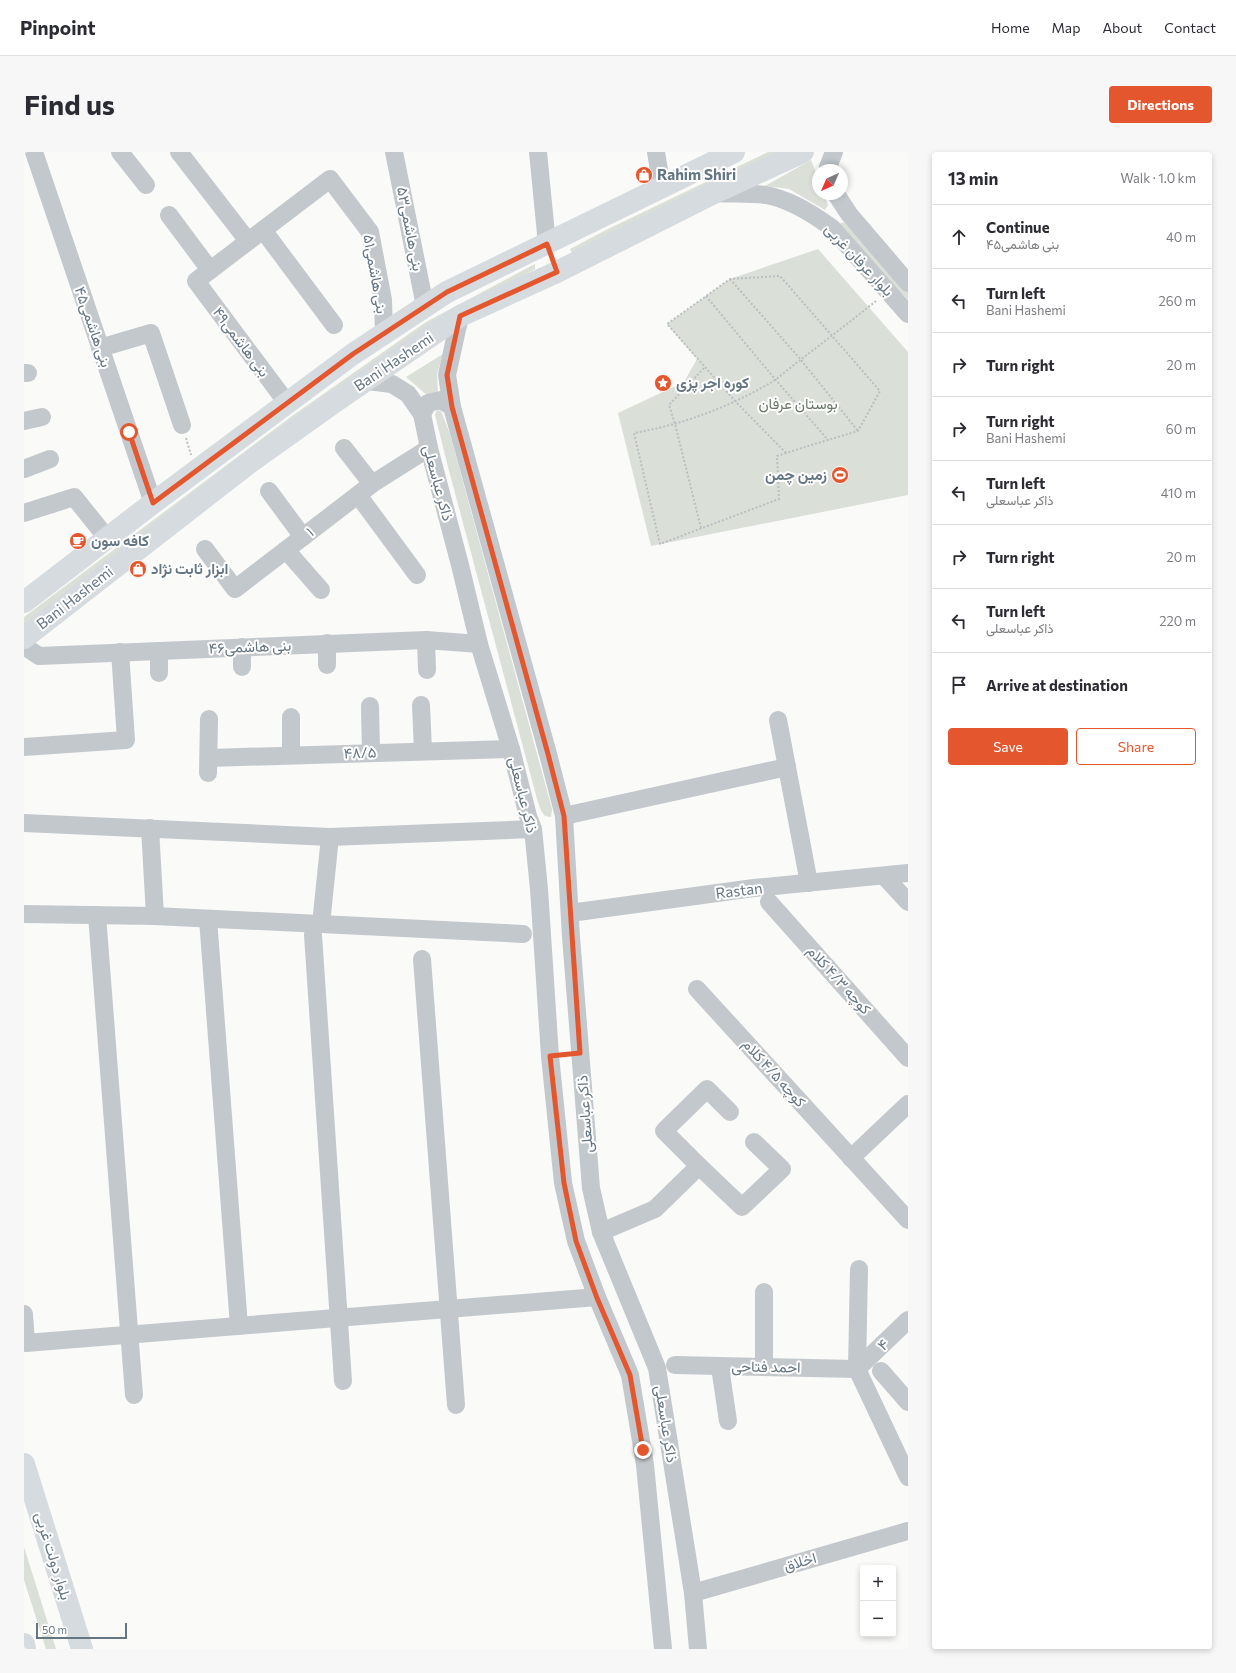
<!DOCTYPE html>
<html lang="en">
<head>
<meta charset="utf-8">
<style>
  body { margin:0; font-family:Commissioner,Vazirmatn,sans-serif; background:#f7f7f7; color:#2b2b33 }
  .controls { position:absolute; right:12px; bottom:12px; display:grid; overflow:hidden; border-radius:4px; box-shadow:0 2px 6px #0003 }
  .controls button { width:36px; height:36px; display:grid; place-items:center; padding:0; border:0; border-bottom:1px solid #e1e1e2; background:#fff; color:#2b2b33; font:20px sans-serif }
  .compass { position:absolute; left:788px; top:12px; width:36px; height:36px; border-radius:50%; background:#fff; box-shadow:0 2px 6px #0003; rotate:225deg }
  .scale { position:absolute; left:12px; bottom:10px; width:91px; box-sizing:border-box; padding-left:4px; border:2px solid #657683; border-top:0; font-size:11px; line-height:14px; white-space:nowrap; color:#657683; -webkit-text-stroke:3px #fff; paint-order:stroke }
  .stop { position:absolute; width:12px; height:12px; margin:-9px; border:3px solid #e4572e; border-radius:50%; background:#fff }
  .stop.end { background:#e4572e; border-color:#fff; box-shadow:0 1px 4px #0008 }
  .list { margin:0; padding:0; list-style:none }
  h2 { display:flex; justify-content:space-between; align-items:center; height:52px; margin:0; padding:0 16px; font-size:17px }
  h2 small { font-size:13px; font-weight:400; color:#7c7c81 }
  .list li { display:grid; grid-template-columns:26px 1fr auto; gap:12px; align-items:center; box-sizing:border-box; height:64px; padding:0 16px; border-top:1px solid #e1e1e2 }
  .list b { display:block; font-size:15px; white-space:nowrap }
  .list p { margin:0; font-size:13px; white-space:nowrap; color:#7c7c81 }
  .list em { font-size:13px; font-style:normal; color:#7c7c81 }
  .actions { display:flex; gap:8px; padding:12px 16px }
  .actions a { flex:1; padding:9px 0; border:1px solid #e4572e; border-radius:4px; text-align:center; font-size:14px; color:#e4572e }
  .actions .main { background:#e4572e; color:#fff }
  .icon { flex:none; width:22px; height:22px; fill:none; stroke:currentColor; stroke-width:2; stroke-linecap:round; stroke-linejoin:round }
  .map { position:relative; flex:none; width:884px; height:1497px; overflow:hidden; border-radius:4px }
  header { display:flex; align-items:center; gap:24px; box-sizing:border-box; height:56px; padding:0 20px; background:#fff; border-bottom:1px solid #e1e1e2 }
  header strong { font-size:19px }
  nav { display:flex; gap:22px; margin-inline-start:auto; font-size:14px }
  .intro { display:flex; align-items:center; justify-content:space-between; box-sizing:border-box; height:96px; padding:0 24px }
  h1 { margin:0; font-size:28px }
  .button { padding:10px 18px; border-radius:4px; background:#e4572e; color:#fff; font-size:14px; font-weight:700 }
  main { display:flex; gap:24px; padding:0 24px }
  aside { flex:1; background:#fff; border-radius:4px; box-shadow:0 2px 6px #0003 }
  .map>svg:first-child { display:block }
  .green { fill:#dadfd7 }
  .lines { fill:none; stroke-linecap:round; stroke-linejoin:round }
  .path { stroke:#bbbfc2; stroke-width:2; stroke-dasharray:2 2; stroke-linecap:butt }
  .minor { stroke:#c3c8cc; stroke-width:18 }
  .major { stroke:#d6dbdf; stroke-width:22 }
  .route { stroke:#e4572e; stroke-width:5 }
  .labels { text-anchor:middle; stroke-width:4; stroke-linejoin:round; paint-order:stroke }
  .poi-label { font-size:15px; font-weight:bold; fill:#657683; stroke:#fff; text-anchor:start }
  .street-label { font-size:15px; fill:#657683; stroke:#fff }
  .park-label { font-size:15px; fill:#687a64; stroke:#fff }
</style>
</head>
<body>
<header>
<strong>Pinpoint</strong>
<nav><a>Home</a><a>Map</a><a>About</a><a>Contact</a></nav>
</header>
<div class="intro"><h1>Find us</h1><a class="button">Directions</a></div>
<main>
<div class="map">
<svg width="884" height="1497" viewBox="0 0 884 1497">
  <rect width="100%" height="100%" fill="#fafaf8"/>
  <g class="green">
    <path d="M744,0h17l-211,104 -4,-7 36,-19z"/>
    <path d="M787,8l7,18v16h6l4,11 -3,5 -36,-21 -24,-3z"/>
    <path d="M820,70l64,70v8l-70,-76z"/>
    <path d="M794,97l90,103v143l-257,51 -33,-133 66,-31 13,-23 -30,-35 63,-45z"/>
    <path d="M511,112v5l-86,50 -425,308v-10l268,-201 134,-94z"/>
    <path d="M419,202l-6,20 1,22 -9,1 -23,-20z"/>
    <path d="M413,258l4,1 9,23 102,375 -1,8 -6,-1 -4,-5 -4,-12 -89,-332 -13,-52z"/>
    <path d="M0,1395l32,102h-10l-22,-69z"/>
  </g>
  <g class="lines">
    <g class="path">
      <path d="M706,127l71,81 57,71"/>
      <path d="M682,144l69,83 53,61"/>
      <path d="M162,286l5,17"/>
      <path d="M762,301l-51,-52 -68,-77 63,-45 50,-3 100,115 -22,40c-27,8 -54,16 -81,25l2,43 -119,45 -26,-111c46,-8 90,-24 131,-47 12,-6 23,-17 34,-25 26,-20 52,-40 77,-60"/>
      <path d="M677,376l-26,-104 -6,-19 36,-38"/>
    </g>
    <g class="minor">
      <path d="M10,0l119,351"/>
      <path d="M96,0l26,33"/>
      <path d="M155,0l69,89"/>
      <path d="M370,0l31,154"/>
      <path d="M514,0l9,92"/>
      <path d="M632,0l6,36"/>
      <path d="M805,18l-1,-3 6,-15"/>
      <path d="M690,41c17,1 35,0 52,2 23,4 47,19 66,33l76,86"/>
      <path d="M812,42l13,20 59,69"/>
      <path d="M145,63l41,55"/>
      <path d="M239,78l71,95"/>
      <path d="M436,164l-13,59 5,32 96,347 16,62 7,121 20,251 10,44 56,136 36,225 5,56"/>
      <path d="M76,196l51,-15 31,92"/>
      <path d="M0,221h4"/>
      <path d="M343,229l25,3 16,10 14,20 7,34 31,117 19,79 32,105 17,67 5,13 6,60 11,167 13,127 13,58 21,56 33,78 15,90 18,184"/>
      <path d="M263,251l-91,-122 134,-102 40,53 13,68 1,34"/>
      <path d="M398,262l6,-11 13,-3 11,7"/>
      <path d="M0,269l18,-4"/>
      <path d="M320,296l28,36"/>
      <path d="M0,317l26,-10"/>
      <path d="M245,339l34,46"/>
      <path d="M334,343l59,80"/>
      <path d="M0,361l50,-16 33,41"/>
      <path d="M181,397l30,40 137,-105 57,-36"/>
      <path d="M262,398l35,40"/>
      <path d="M402,488l1,30"/>
      <path d="M0,494l15,10 387,-16 53,4"/>
      <path d="M218,495v20"/>
      <path d="M135,499v22"/>
      <path d="M303,513v-22"/>
      <path d="M397,553l2,46"/>
      <path d="M346,554l1,46"/>
      <path d="M267,565v38"/>
      <path d="M754,568l31,163"/>
      <path d="M0,595l102,-7 -6,-88"/>
      <path d="M185,606l302,-9"/>
      <path d="M184,621l1,-54"/>
      <path d="M540,664l223,-49"/>
      <path d="M0,671l306,14 203,-8"/>
      <path d="M126,676l5,88"/>
      <path d="M860,724l24,26"/>
      <path d="M745,750l139,156"/>
      <path d="M546,761l184,-25 154,-15"/>
      <path d="M0,762l131,2 368,18"/>
      <path d="M73,763l37,480"/>
      <path d="M184,767l31,407"/>
      <path d="M297,772l9,-87"/>
      <path d="M289,783l30,446"/>
      <path d="M398,807l34,446"/>
      <path d="M673,837l211,231"/>
      <path d="M827,1006l57,-54"/>
      <path d="M675,1014l-35,-35 43,-42 23,23"/>
      <path d="M577,1080l54,-23 44,-43 43,41 40,-38 -28,-27"/>
      <path d="M835,1117l-2,100 51,108"/>
      <path d="M740,1140v75"/>
      <path d="M0,1162l2,29 571,-46"/>
      <path d="M651,1213l182,4"/>
      <path d="M696,1215l8,54"/>
      <path d="M833,1217l51,-49"/>
      <path d="M857,1219l27,31"/>
      <path d="M669,1441l215,-62"/>
    </g>
    <g class="major">
      <path d="M0,450l129,-99 200,-149 94,-62 287,-140"/>
      <path d="M0,486l225,-175 87,-62 124,-85 97,-44 157,-79 89,-41"/>
      <path d="M0,1312l58,185"/>
      <path d="M0,1492l1,5"/>
    </g>
  </g>
  <g class="lines">
    <path class="route" d="M105,280l24,71 200,-149 94,-62 100,-48 10,28 -97,44 -13,59 5,32 96,347 16,62 16,237 -30,3 14,127 12,58 21,57 33,77 13,75"/>
  </g>
  <defs>
    <g id="shop-disc" transform="scale(0.9)"><circle r="9.5" fill="#e4572e" stroke="#fff"/><path d="M-5-2.5h2.3a2.7 3.5 0 0 1 5.4 0H5L5.5 6h-11ZM-1.5-2.5h3a1.5 2.3 0 0 0-3 0Z" fill="#fff"/></g>
    <g id="sight-disc" transform="scale(0.9)"><circle r="9.5" fill="#e4572e" stroke="#fff"/><path d="M0-6L1.8-2.2L6-1.7L2.9 1.2L3.7 5.4L0 3.3L-3.7 5.4L-2.9 1.2L-6-1.7L-1.8-2.2Z" fill="#fff"/></g>
    <g id="stadium-disc" transform="scale(0.9)"><circle r="9.5" fill="#e4572e" stroke="#fff"/><path d="M0-5a6.5 5 0 1 0 0 10a6.5 5 0 1 0 0-10ZM-3.5-1.8h7v3.6h-7Z" fill="#fff"/></g>
    <g id="cafe-disc" transform="scale(0.9)"><circle r="9.5" fill="#e4572e" stroke="#fff"/><path d="M-5.5-4.5H6V0H3Q3 3.5 0 3.5H-2.5Q-5.5 3.5-5.5 0ZM3-3.2v2h1.7v-2ZM-6 4.5H4V6H-6Z" fill="#fff"/></g>
  </defs>
  <g fill-rule="evenodd">
    <use href="#shop-disc" x="620" y="23"/>
    <use href="#sight-disc" x="639" y="231"/>
    <use href="#stadium-disc" x="816" y="323"/>
    <use href="#cafe-disc" x="54" y="389"/>
    <use href="#shop-disc" x="114" y="417"/>
  </g>
  <g class="labels">
    <g class="poi-label">
      <text x="633" y="28">Rahim Shiri</text>
      <text x="652" y="236">کوره اجر پزی</text>
      <text x="803" y="328" text-anchor="end">زمین چمن</text>
      <text x="67" y="394">کافه سون</text>
      <text x="127" y="422">ابزار ثابت نژاد</text>
    </g>
    <g class="street-label">
      <text transform="translate(386 77) rotate(79)" y="5">بنی هاشمی۵۳</text>
      <text transform="translate(835 108) rotate(47)" y="5">بلوار عرفان غربی</text>
      <text transform="translate(351 122) rotate(80)" y="5">بنی هاشمی۵۱</text>
      <text transform="translate(69 175) rotate(71)" y="5">بنی هاشمی۴۵</text>
      <text transform="translate(217 190) rotate(53)" y="5">بنی هاشمی۴۹</text>
      <text transform="translate(370 210) rotate(-34)" y="5">Bani Hashemi</text>
      <text transform="translate(414 331) rotate(75)" y="5">ذاکر عباسعلی</text>
      <text transform="translate(286 380) rotate(-37)" y="5">۱</text>
      <text transform="translate(51 446) rotate(-38)" y="5">Bani Hashemi</text>
      <text transform="translate(226 495) rotate(-2)" y="5">بنی هاشمی۴۶</text>
      <text transform="translate(336 601) rotate(-2)" y="5">۴۸/۵</text>
      <text transform="translate(499 643) rotate(76)" y="5">ذاکر عباسعلی</text>
      <text transform="translate(715 739) rotate(-7)" y="5">Rastan</text>
      <text transform="translate(815 828) rotate(48)" y="5">کوچه ۴/۳ کلام</text>
      <text transform="translate(750 921) rotate(48)" y="5">کوچه ۴/۵ کلام</text>
      <text transform="translate(561 962) rotate(-94)" y="5">ذاکر عباسعلی</text>
      <text transform="translate(859 1193) rotate(-44)" y="5">۴</text>
      <text transform="translate(742 1215) rotate(1)" y="5">احمد فتاحی</text>
      <text transform="translate(642 1272) rotate(81)" y="5">ذاکر عباسعلی</text>
      <text transform="translate(29 1404) rotate(73)" y="5">بلوار دولت غربی</text>
      <text transform="translate(776 1410) rotate(-16)" y="5">اخلاق</text>
    </g>
    <g class="park-label">
      <text x="774" y="257">بوستان عرفان</text>
    </g>
  </g>
</svg>
<div class="controls">
<button>+</button>
<button>−</button>
</div>
<svg class="compass" viewBox="-18 -18 36 36"><path d="M0-13l5 13h-10z" fill="#e53935"/><path d="M0 13l5-13h-10z" fill="#7c7c81"/></svg>
<div class="scale">50 m</div>
<div class="stop" style="left:105px;top:280px"></div>
<div class="stop end" style="left:619px;top:1298px"></div>
</div>
<aside>
<h2>13 min<small>Walk · 1.0 km</small></h2>
<ul class="list">
<li><svg class="icon" aria-label="ahead" viewBox="0 0 24 24"><path d="M12 20V5M6 11l6-6 6 6"/></svg><div><b>Continue</b><p>بنی هاشمی۴۵</p></div><em>40 m</em></li>
<li><svg class="icon" aria-label="left" viewBox="0 0 24 24"><path d="M17 20v-9H6M10 6l-5 5 5 5"/></svg><div><b>Turn left</b><p>Bani Hashemi</p></div><em>260 m</em></li>
<li><svg class="icon" aria-label="right" viewBox="0 0 24 24"><path d="M7 20v-9h11M14 6l5 5-5 5"/></svg><div><b>Turn right</b></div><em>20 m</em></li>
<li><svg class="icon" aria-label="right" viewBox="0 0 24 24"><path d="M7 20v-9h11M14 6l5 5-5 5"/></svg><div><b>Turn right</b><p>Bani Hashemi</p></div><em>60 m</em></li>
<li><svg class="icon" aria-label="left" viewBox="0 0 24 24"><path d="M17 20v-9H6M10 6l-5 5 5 5"/></svg><div><b>Turn left</b><p>ذاکر عباسعلی</p></div><em>410 m</em></li>
<li><svg class="icon" aria-label="right" viewBox="0 0 24 24"><path d="M7 20v-9h11M14 6l5 5-5 5"/></svg><div><b>Turn right</b></div><em>20 m</em></li>
<li><svg class="icon" aria-label="left" viewBox="0 0 24 24"><path d="M17 20v-9H6M10 6l-5 5 5 5"/></svg><div><b>Turn left</b><p>ذاکر عباسعلی</p></div><em>220 m</em></li>
<li><svg class="icon" aria-label="arrive" viewBox="0 0 24 24"><path d="M6 21V4h12l-3 4 3 4H6"/></svg><div><b>Arrive at destination</b></div></li>
</ul>
<div class="actions"><a class="main">Save</a><a>Share</a></div>
</aside>
</main>
</body>
</html>
